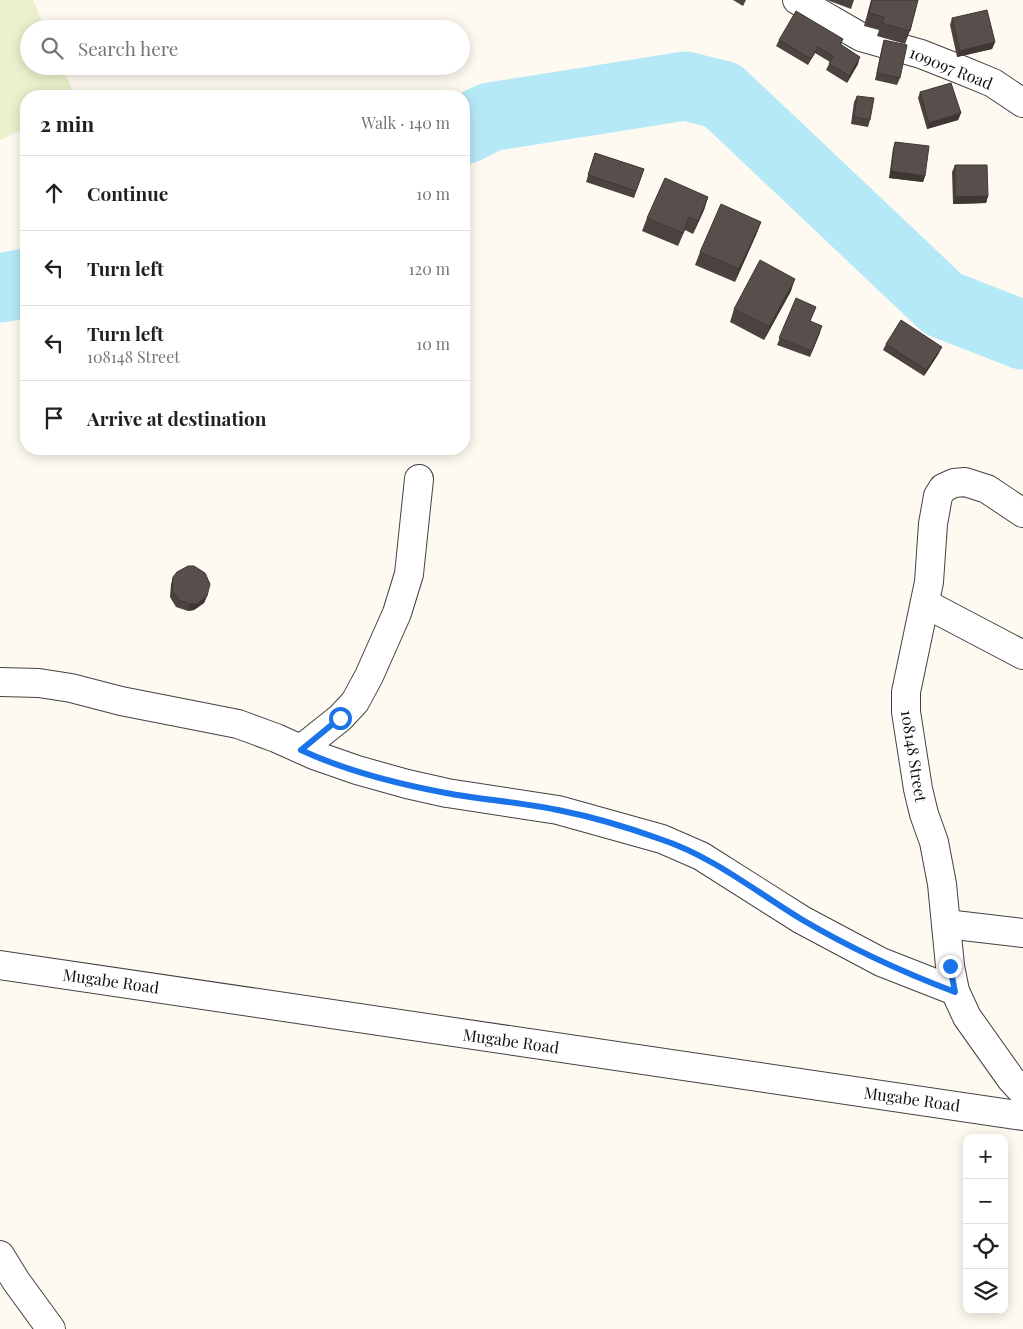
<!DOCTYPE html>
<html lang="en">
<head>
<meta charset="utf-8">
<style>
  body { margin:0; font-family:"Playfair Display",serif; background:#f6f6f6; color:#202124 }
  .controls { position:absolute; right:15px; bottom:15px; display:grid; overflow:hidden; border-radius:10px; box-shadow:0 2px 12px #0003 }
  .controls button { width:45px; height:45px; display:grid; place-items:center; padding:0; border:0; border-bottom:1px solid #e0e0e0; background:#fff; color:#202124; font:25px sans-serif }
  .stop { position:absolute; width:15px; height:15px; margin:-11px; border:4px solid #1a73e8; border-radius:50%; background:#fff }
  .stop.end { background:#1a73e8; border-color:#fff; box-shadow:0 1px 5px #0008 }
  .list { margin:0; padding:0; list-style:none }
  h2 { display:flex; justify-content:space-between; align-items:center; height:65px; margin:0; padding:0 20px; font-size:21px }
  h2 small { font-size:16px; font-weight:400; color:#757577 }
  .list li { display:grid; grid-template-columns:32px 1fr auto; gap:15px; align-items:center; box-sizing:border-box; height:75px; padding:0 20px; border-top:1px solid #e0e0e0 }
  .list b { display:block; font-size:19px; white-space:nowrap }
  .list p { margin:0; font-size:16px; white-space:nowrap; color:#757577 }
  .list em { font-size:16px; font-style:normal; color:#757577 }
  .icon { flex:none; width:28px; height:28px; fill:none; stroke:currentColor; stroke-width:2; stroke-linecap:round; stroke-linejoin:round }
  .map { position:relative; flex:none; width:1023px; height:1329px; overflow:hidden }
  .search { position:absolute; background:#fff; box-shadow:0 2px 12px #0003; left:20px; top:20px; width:450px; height:55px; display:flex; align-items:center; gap:12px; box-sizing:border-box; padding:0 18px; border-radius:28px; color:#757577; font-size:19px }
  .panel { position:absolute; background:#fff; box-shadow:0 2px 12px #0003; left:20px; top:90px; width:450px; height:365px; border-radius:20px }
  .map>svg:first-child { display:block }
  .pitch { fill:#eaf1cc }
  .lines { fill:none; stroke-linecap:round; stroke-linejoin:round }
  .river { stroke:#b6e9f7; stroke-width:69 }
  .street-casing { stroke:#424242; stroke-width:30 }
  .street { stroke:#fff; stroke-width:28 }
  .wall { fill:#4c4340 }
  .shaded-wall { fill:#3e3734 }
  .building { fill:#584e4b; stroke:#3e3734 }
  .route { stroke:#1a73e8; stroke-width:6 }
  .labels { text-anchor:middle; stroke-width:5; stroke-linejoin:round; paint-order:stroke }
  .street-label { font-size:16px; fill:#0f0f0f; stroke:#fff }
</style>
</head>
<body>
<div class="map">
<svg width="1023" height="1329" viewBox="0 0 1023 1329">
  <rect width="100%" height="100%" fill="#fffaf1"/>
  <path class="pitch" d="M0,0h33l12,29h-16v37h33l13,30h-49v32l-26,12z"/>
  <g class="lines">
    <g class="river">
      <path d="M464,130l26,-13 195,-31 37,9 221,209 80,31"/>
      <path d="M0,288l26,-5"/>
    </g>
    <g class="street-casing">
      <g id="street">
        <path d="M797,0l64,37 60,17 43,17 29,12 30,20"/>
        <path d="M1023,513l-36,-24 -22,-7 -11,1 -11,5 -5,8 -5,28 -4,58 -23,110v20l12,77 6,25 10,28 8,42 8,82 5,25 12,26 44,62 12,13"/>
        <path d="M926,604l97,51"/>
        <path d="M0,682l39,1 32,5 50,13 117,23 38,14 38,17 43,15 50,14 40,9 111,17 104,29 39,17 101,64 79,42 74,29"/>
        <path d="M301,749l39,-31 15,-16 14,-26 28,-63 12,-39 10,-95"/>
        <path d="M946,924l77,9"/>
        <path d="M0,965l1023,151"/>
        <path d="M0,1255l16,26 35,48"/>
      </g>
    </g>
    <use href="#street" class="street"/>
  </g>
  <g class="wall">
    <path d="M733,0h13l-3,6z"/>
    <path d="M827,0h27l-3,9z"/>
    <path d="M871,0h47l-8,31 -5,13 -28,-8 2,-6 -15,-4z"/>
    <path d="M952,18l43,24 -3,7 -35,8 -7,-32z"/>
    <path d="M843,39l-2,6 17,19 -11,19 -21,-13 4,-8 -15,-9 -7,12 -32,-19 3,-6z"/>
    <path d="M884,40l16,38 -3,7 -22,-5 7,-33z"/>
    <path d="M920,92l41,21 -3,7 -31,9 -9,-31z"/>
    <path d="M857,96l13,24 -2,7 -17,-3 3,-22z"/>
    <path d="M895,142l30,34 -2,6 -34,-4 4,-30z"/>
    <path d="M595,153l49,16 -10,29 -48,-16z"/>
    <path d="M955,165l33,31 -2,7 -33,1 -1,-32z"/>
    <path d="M708,197l-4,13 -11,24 -8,-4 -7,16 -36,-15 5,-13z"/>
    <path d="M761,222l-5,13 -21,47 -40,-17 5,-13z"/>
    <path d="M791,291l-27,49 -34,-18 4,-13z"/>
    <path d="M796,298l15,23 9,12 -10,24 -33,-12z"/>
    <path d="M886,344l53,9 -15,23 -41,-26z"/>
    <path d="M173,577l34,19 -3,7 -10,7 -6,1 -12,-4 -6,-10 1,-13z"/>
  </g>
  <g class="shaded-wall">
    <path d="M995,42l-3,7 -35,8 3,-6z"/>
    <path d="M860,57l-2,7 -11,19 2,-7z"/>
    <path d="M961,113l-3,7 -31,9 2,-6z"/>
    <path d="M891,171l34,5 -2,6 -34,-4z"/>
    <path d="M988,196l-2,7 -33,1 2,-7z"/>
    <path d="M708,197l-4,13 -11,24 5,-13z"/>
    <path d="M761,222l-5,13 -21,47 4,-13z"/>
    <path d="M795,279l-4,12 -27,49 5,-13z"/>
    <path d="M942,347l-3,6 -15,23 2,-6z"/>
    <path d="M207,596l-3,7 -10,7 -6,1 2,-7z"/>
  </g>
  <g class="building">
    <path d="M872,0h46l-8,31 -28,-8 2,-6 -15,-4z"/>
    <path d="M987,10l8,32 -35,9 -8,-33z"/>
    <path d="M796,11l47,28 -3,5 20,13 -11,19 -20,-12 4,-8 -15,-9 -7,12 -32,-19z"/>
    <path d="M884,40l23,5 -7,33 -23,-5z"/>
    <path d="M951,83l10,30 -32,10 -9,-31z"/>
    <path d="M857,96l17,2 -4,22 -16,-3z"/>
    <path d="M895,142l34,4 -4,30 -34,-5z"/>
    <path d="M595,153l49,16 -8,22 -48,-16z"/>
    <path d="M955,165h32l1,31 -33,1z"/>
    <path d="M665,178l43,19 -10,24 -9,-4 -6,16 -36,-15z"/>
    <path d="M721,204l40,18 -22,47 -39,-17z"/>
    <path d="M760,260l35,19 -26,48 -35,-18z"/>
    <path d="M796,298l20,9 -6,14 12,5 -10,25 -33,-13z"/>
    <path d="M901,320l41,27 -16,23 -40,-26z"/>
    <path d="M188,566h6l11,7 5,11 -3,12 -10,8h-7l-11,-4 -7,-10 1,-13 4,-5z"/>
  </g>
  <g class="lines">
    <path class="route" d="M340,718l-39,32c45,21 97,34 145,43 37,7 75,9 112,17 35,7 69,17 102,29 52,17 95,52 141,80 49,29 101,53 154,73l-5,-26"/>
  </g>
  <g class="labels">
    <g class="street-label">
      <text transform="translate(951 68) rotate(22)" y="6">109097 Road</text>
      <text transform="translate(914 756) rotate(81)" y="6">108148 Street</text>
      <text transform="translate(111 981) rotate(8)" y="6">Mugabe Road</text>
      <text transform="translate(511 1041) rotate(8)" y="6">Mugabe Road</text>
      <text transform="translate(912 1099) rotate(8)" y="6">Mugabe Road</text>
    </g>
  </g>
</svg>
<div class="controls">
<button>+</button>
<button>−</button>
<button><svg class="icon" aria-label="locate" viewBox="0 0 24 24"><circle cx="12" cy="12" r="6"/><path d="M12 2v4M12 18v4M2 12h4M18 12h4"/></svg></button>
<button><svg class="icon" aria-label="layers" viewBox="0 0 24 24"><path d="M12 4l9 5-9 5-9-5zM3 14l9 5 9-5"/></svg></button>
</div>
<div class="stop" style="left:340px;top:718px"></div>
<div class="stop end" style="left:950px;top:966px"></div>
<div class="search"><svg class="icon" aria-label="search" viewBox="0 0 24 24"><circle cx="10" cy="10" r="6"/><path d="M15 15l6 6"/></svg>Search here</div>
<section class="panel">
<h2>2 min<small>Walk · 140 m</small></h2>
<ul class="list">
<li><svg class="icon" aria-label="ahead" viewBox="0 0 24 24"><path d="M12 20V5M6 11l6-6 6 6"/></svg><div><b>Continue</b></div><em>10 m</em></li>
<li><svg class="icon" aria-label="left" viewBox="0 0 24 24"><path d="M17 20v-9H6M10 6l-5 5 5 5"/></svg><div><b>Turn left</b></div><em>120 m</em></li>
<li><svg class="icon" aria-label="left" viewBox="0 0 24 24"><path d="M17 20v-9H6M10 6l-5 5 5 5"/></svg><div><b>Turn left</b><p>108148 Street</p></div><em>10 m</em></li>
<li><svg class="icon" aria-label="arrive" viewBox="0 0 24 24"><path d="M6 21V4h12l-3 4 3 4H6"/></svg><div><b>Arrive at destination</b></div></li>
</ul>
</section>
</div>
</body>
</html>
